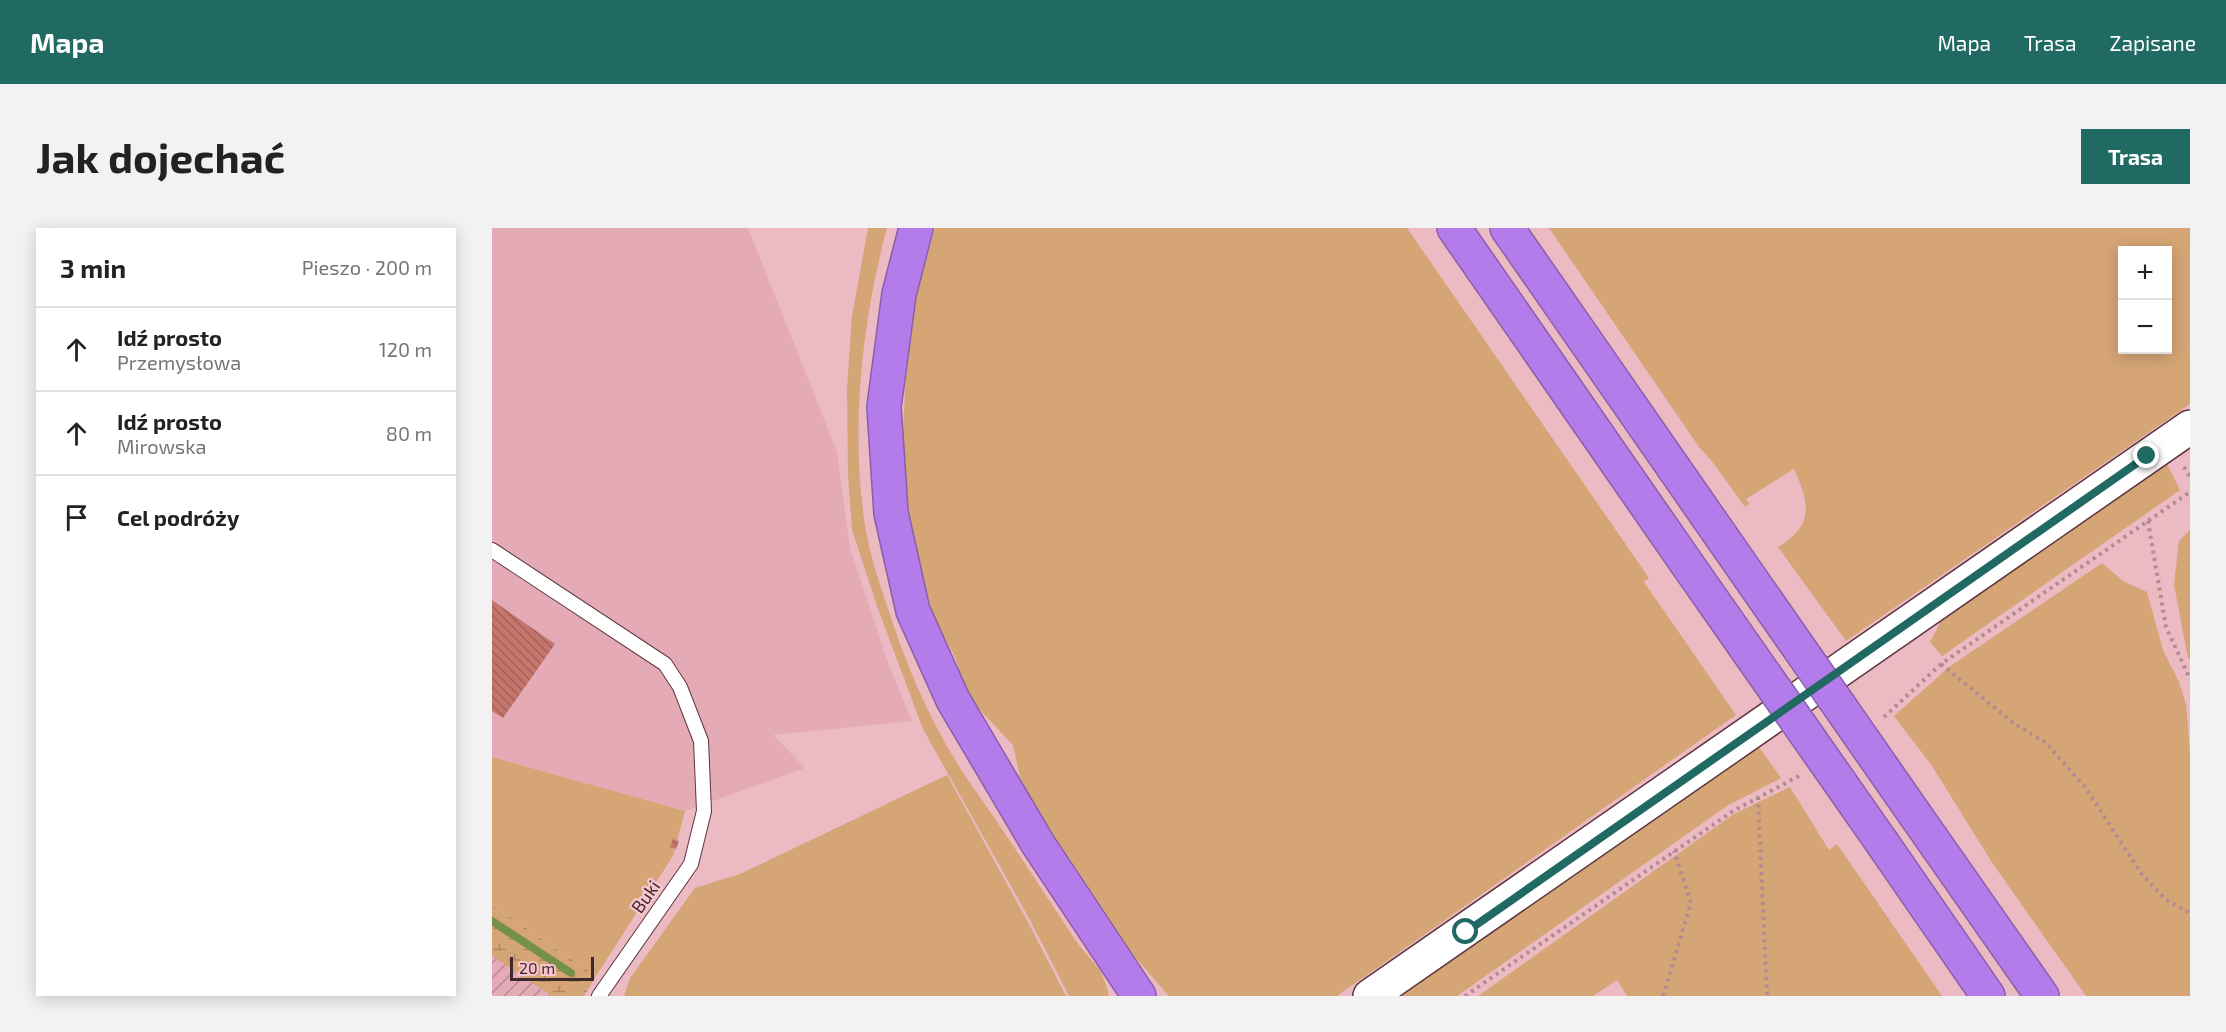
<!DOCTYPE html>
<html lang="pl">
<head>
<meta charset="utf-8">
<style>
  body { margin:0; font-family:"Exo 2",sans-serif; background:#f2f2f2; color:#222 }
  .controls { position:absolute; right:18px; top:18px; display:grid; overflow:hidden; border-radius:0px; box-shadow:0 3px 15px #0003 }
  .controls button { width:54px; height:54px; display:grid; place-items:center; padding:0; border:0; border-bottom:2px solid #e0e0e0; background:#fff; color:#222; font:30px sans-serif }
  .scale { position:absolute; left:18px; bottom:15px; width:84px; box-sizing:border-box; padding-left:6px; border:3px solid #3e2a2e; border-top:0; font-size:16px; line-height:21px; white-space:nowrap; color:#3e2a2e; -webkit-text-stroke:4px #f9c6d0; paint-order:stroke }
  .stop { position:absolute; width:18px; height:18px; margin:-14px; border:4px solid #206a63; border-radius:50%; background:#fff }
  .stop.end { background:#206a63; border-color:#fff; box-shadow:0 2px 6px #0008 }
  .list { margin:0; padding:0; list-style:none }
  h2 { display:flex; justify-content:space-between; align-items:center; height:78px; margin:0; padding:0 24px; font-size:26px }
  h2 small { font-size:20px; font-weight:400; color:#767676 }
  .list li { display:grid; grid-template-columns:39px 1fr auto; gap:18px; align-items:center; box-sizing:border-box; height:84px; padding:0 24px; border-top:2px solid #e0e0e0 }
  .list b { display:block; font-size:22px; white-space:nowrap }
  .list p { margin:0; font-size:20px; white-space:nowrap; color:#767676 }
  .list em { font-size:20px; font-style:normal; color:#767676 }
  .icon { flex:none; width:33px; height:33px; fill:none; stroke:currentColor; stroke-width:2; stroke-linecap:round; stroke-linejoin:round }
  .map { position:relative; flex:none; width:1698px; height:768px; overflow:hidden; border-radius:0px }
  header { display:flex; align-items:center; gap:36px; box-sizing:border-box; height:84px; padding:0 30px; background:#206a63; color:#fff }
  header strong { font-size:28px }
  nav { display:flex; gap:33px; margin-inline-start:auto; font-size:21px }
  .intro { display:flex; align-items:center; justify-content:space-between; box-sizing:border-box; height:144px; padding:0 36px }
  h1 { margin:0; font-size:42px }
  .button { padding:15px 27px; border-radius:0px; background:#206a63; color:#fff; font-size:21px; font-weight:700 }
  main { display:flex; gap:36px; padding:0 36px }
  aside { flex:1; background:#fff; border-radius:0px; box-shadow:0 3px 15px #0003 }
  .map>svg:first-child { display:block }
  .built { fill:#e4abb6 }
  .industrial { fill:url(#industrial-furrows) }
  .grass { fill:#d5a575; fill-rule:evenodd }
  .wetland { fill:url(#wetland-marsh) }
  .lines { fill:none; stroke-linecap:round; stroke-linejoin:round }
  .stream { stroke:#759049; stroke-width:8 }
  .building { fill:url(#building-back-hatch) }
  .lane-casing { stroke:#5e363f; stroke-width:16 }
  .secondary-casing { stroke:#5e363f; stroke-width:36 }
  .highway-casing { stroke:#8b5fa8; stroke-width:36 }
  .path { stroke:#b28b92; stroke-width:4; stroke-dasharray:3 4.5; stroke-linecap:butt }
  .lane { stroke:#fff; stroke-width:14 }
  .secondary { stroke:#fff; stroke-width:33 }
  .highway { stroke:#b47bea; stroke-width:33 }
  .highway-bridge-casing { stroke:#8b5fa8; stroke-width:36; stroke-linecap:butt }
  .highway-bridge { stroke:#b47bea; stroke-width:33 }
  .route { stroke:#206a63; stroke-width:8 }
  .labels { text-anchor:middle; stroke-width:4.5; stroke-linejoin:round; paint-order:stroke }
  .street-label { font-size:18px; fill:#3e2a2e; stroke:#f9c6d0 }
</style>
</head>
<body>
<header>
<strong>Mapa</strong>
<nav><a>Mapa</a><a>Trasa</a><a>Zapisane</a></nav>
</header>
<div class="intro"><h1>Jak dojechać</h1><a class="button">Trasa</a></div>
<main>
<aside>
<h2>3 min<small>Pieszo · 200 m</small></h2>
<ul class="list">
<li><svg class="icon" aria-label="ahead" viewBox="0 0 24 24"><path d="M12 20V5M6 11l6-6 6 6"/></svg><div><b>Idź prosto</b><p>Przemysłowa</p></div><em>120 m</em></li>
<li><svg class="icon" aria-label="ahead" viewBox="0 0 24 24"><path d="M12 20V5M6 11l6-6 6 6"/></svg><div><b>Idź prosto</b><p>Mirowska</p></div><em>80 m</em></li>
<li><svg class="icon" aria-label="arrive" viewBox="0 0 24 24"><path d="M6 21V4h12l-3 4 3 4H6"/></svg><div><b>Cel podróży</b></div></li>
</ul>
</aside>
<div class="map">
<svg width="1698" height="768" viewBox="0 0 1698 768">
  <defs>
    <pattern id="industrial-furrows" width="10" height="10" patternUnits="userSpaceOnUse" patternTransform="scale(1.5)"><rect width="10" height="10" fill="#e4abb6"/><path d="M-1 1l2-2M0 10L10 0M9 11l2-2" fill="none" stroke="#ba8b94"/></pattern>
    <pattern id="wetland-marsh" width="20" height="14" patternUnits="userSpaceOnUse" patternTransform="scale(1.5)"><rect width="20" height="14" fill="#d5a575"/><path d="M1 5h8M5 5V1M11 12h8M15 12V8" fill="none" stroke="#ae8760"/></pattern>
    <pattern id="building-back-hatch" width="6" height="6" patternUnits="userSpaceOnUse" patternTransform="scale(1.5)"><rect width="6" height="6" fill="#c6756d"/><path d="M-1 5l2 2M0 0l6 6M5-1l2 2" fill="none" stroke="#a2605a"/></pattern>
  </defs>
  <rect width="100%" height="100%" fill="#ebbac3"/>
  <path class="built" d="M0,0h256l89,224 13,96 37,112 25,61 -139,14 32,33 -120,43 -193,-54z"/>
  <path class="industrial" d="M0,728l60,40h-60z"/>
  <g class="grass">
    <path d="M376,0h19c-25,94 -37,200 -22,297 4,25 12,51 20,75 20,63 46,125 83,180 36,51 70,103 104,155 8,13 19,23 28,36 4,7 7,17 9,25h-40l-39,-76 -107,-191 -46,-123 -25,-76 -4,-54 -1,-87 5,-73z"/>
    <path d="M443,0h472l242,350 -5,4 92,133 -399,281h-168l-42,-48 -105,-161 -9,-42 -46,-49 -11,-37 -22,-42 -13,-43 -13,-67 -5,-70 2,-48 9,-84z"/>
    <path d="M1057,0h641v176l-344,237 -68,-94c36,-22 32,-43 16,-78l-48,30 3,5 -4,3 -34,-47 -12,-13zM1630,22h46v100h-46z"/>
    <path d="M1674,234l14,28 -238,166 -12,-14 11,-21z"/>
    <path d="M1698,302v129l-2,-1 -14,-73 5,-44z"/>
    <path d="M1610,335l21,18 24,11 16,58 16,32 7,22 4,48v244h-104l-93,-132 -61,-98 -38,-50 55,-49z"/>
    <path d="M1267,519l22,31 -54,28 -270,190h-57l306,-214z"/>
    <path d="M0,529l193,54 -12,45 -77,120 -104,-71z"/>
    <path d="M455,547l82,149 37,72h-442l6,-18 65,-90 45,-14z"/>
    <path d="M1298,559l39,63 8,-6 105,152h-315l-10,-16 -24,16h-115l256,-182z"/>
  </g>
  <path class="wetland" d="M0,677l104,71 -12,20h-32l-60,-40z"/>
  <g class="lines">
    <path class="stream" d="M0,693l79,52"/>
  </g>
  <g class="building">
    <path d="M0,372l63,44 -52,74 -11,-7z"/>
    <path d="M181,611l6,2 -3,8 -6,-2z"/>
  </g>
  <g class="lines">
    <g class="lane-casing">
      <path id="lane" d="M0,322l173,114 15,23 21,54 3,70 -13,53 -92,132"/>
    </g>
    <g class="secondary-casing">
      <path id="secondary" d="M878,768l820,-569"/>
    </g>
    <g class="highway-casing">
      <g id="highway">
        <path d="M424,0l-17,66 -15,113 7,106 22,98 40,89 85,144 101,152"/>
        <path d="M962,0l231,333"/>
        <path d="M1015,0l214,308"/>
        <path d="M1424,588l126,180"/>
        <path d="M1391,616l105,152"/>
      </g>
    </g>
    <g class="path">
      <path d="M1692,239l6,10"/>
      <path d="M1656,293l18,106 24,52"/>
      <path d="M1449,436l71,58 34,21 39,44 58,89 22,23 25,14"/>
      <path d="M1392,489l57,-53 249,-172"/>
      <path d="M1266,569l9,199"/>
      <path d="M973,768l268,-185 66,-35"/>
      <path d="M1171,768l28,-93 -17,-52"/>
    </g>
    <use href="#lane" class="lane"/>
    <use href="#secondary" class="secondary"/>
    <use href="#highway" class="highway"/>
    <g class="highway-bridge-casing">
      <g id="highway-bridge">
        <path d="M1229,308l195,280"/>
        <path d="M1193,333l198,283"/>
      </g>
    </g>
    <use href="#highway-bridge" class="highway-bridge"/>
  </g>
  <g class="lines">
    <path class="route" d="M974,704l681,-476"/>
  </g>
  <g class="labels">
    <g class="street-label">
      <text transform="translate(154 669) rotate(-55)" y="6">Buki</text>
    </g>
  </g>
</svg>
<div class="controls">
<button>+</button>
<button>−</button>
</div>
<div class="scale">20 m</div>
<div class="stop" style="left:974px;top:704px"></div>
<div class="stop end" style="left:1655px;top:228px"></div>
</div>
</main>
</body>
</html>
